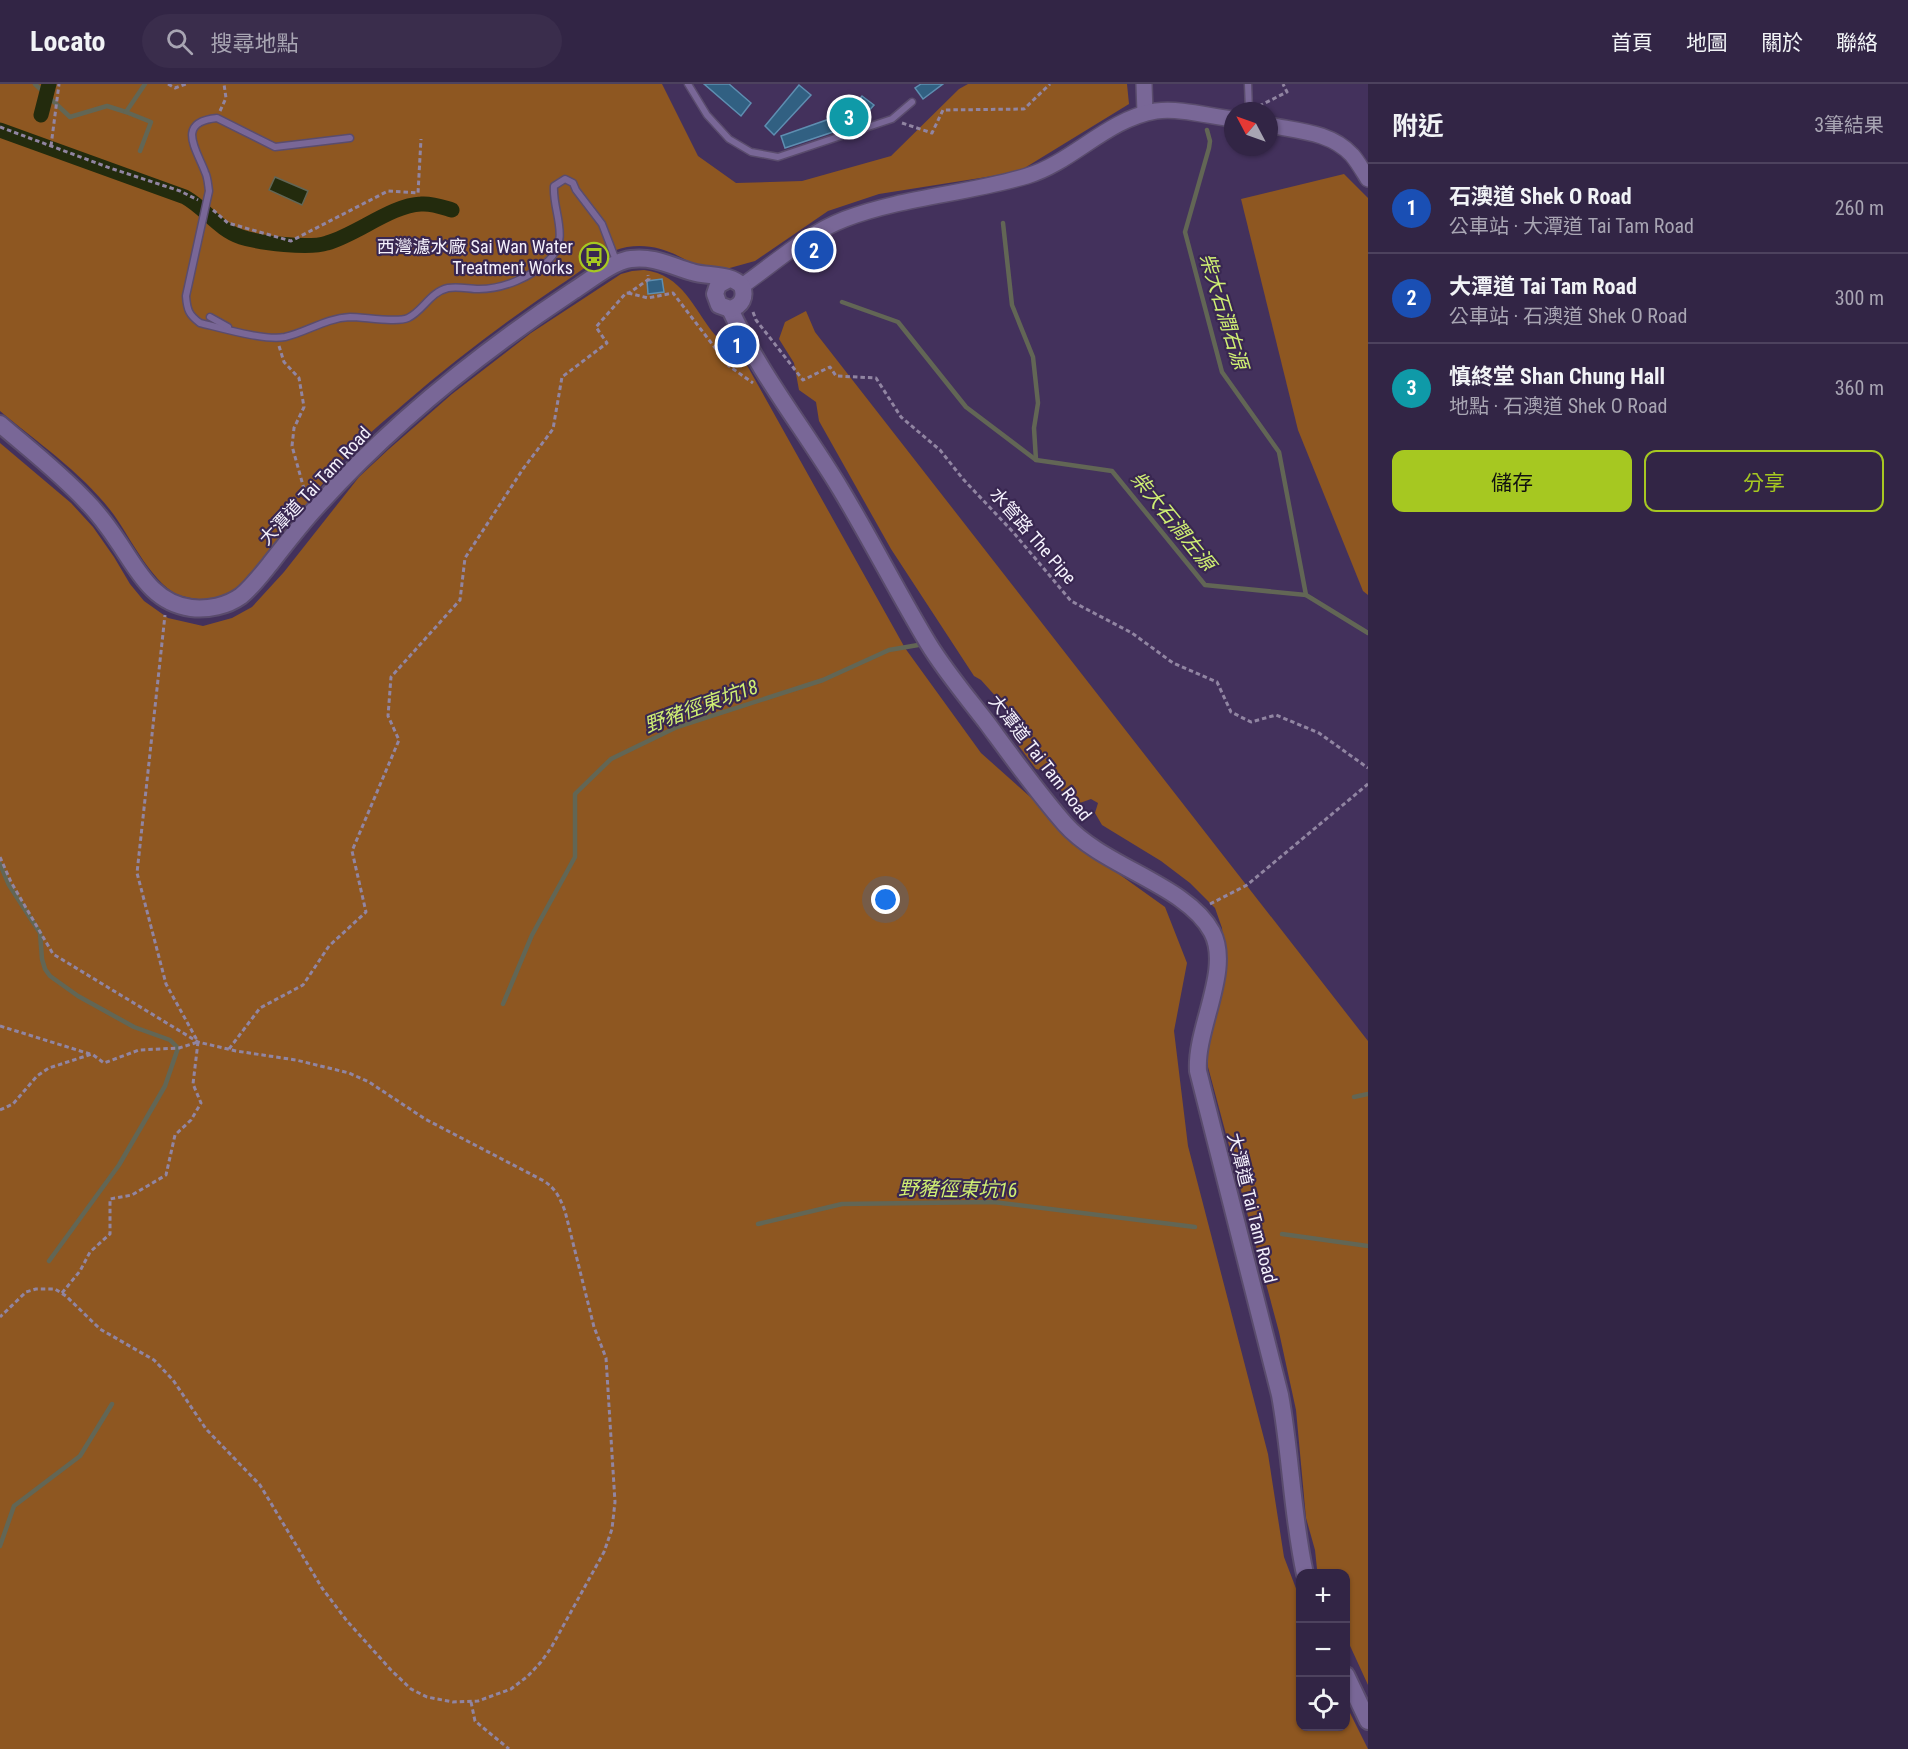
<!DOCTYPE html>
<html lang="zh-TW">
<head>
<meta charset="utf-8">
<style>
  body { margin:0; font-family:"Roboto Condensed","Noto Sans TC",sans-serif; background:#3a2d4c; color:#f1f3f6 }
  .controls { position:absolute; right:18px; bottom:18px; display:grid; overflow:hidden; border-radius:12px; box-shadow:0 2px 4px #0004 }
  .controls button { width:54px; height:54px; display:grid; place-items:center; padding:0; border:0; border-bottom:2px solid #4d425e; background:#322545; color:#f1f3f6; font:30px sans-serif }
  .compass { position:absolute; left:1224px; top:18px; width:54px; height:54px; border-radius:50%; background:#322545; box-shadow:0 2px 4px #0004; rotate:311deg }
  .you { position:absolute; left:886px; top:816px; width:21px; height:21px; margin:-15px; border:4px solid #fff; border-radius:50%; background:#1a73e8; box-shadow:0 0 0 9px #1a73e833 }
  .badge { display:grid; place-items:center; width:39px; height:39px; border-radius:50%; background:#a6c821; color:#fff; font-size:20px; font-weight:700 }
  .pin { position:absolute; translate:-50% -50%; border:3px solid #fff; box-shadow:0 2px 6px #0006 }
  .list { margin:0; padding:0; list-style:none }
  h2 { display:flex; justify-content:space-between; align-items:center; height:78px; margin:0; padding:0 24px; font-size:26px }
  h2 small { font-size:20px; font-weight:400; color:#a8a5b3 }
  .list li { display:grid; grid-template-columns:39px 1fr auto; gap:18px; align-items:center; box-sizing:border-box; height:90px; padding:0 24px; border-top:2px solid #4d425e }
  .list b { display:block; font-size:22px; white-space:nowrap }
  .list p { margin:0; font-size:20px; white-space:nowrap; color:#a8a5b3 }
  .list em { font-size:20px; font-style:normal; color:#a8a5b3 }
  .actions { display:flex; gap:12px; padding:18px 24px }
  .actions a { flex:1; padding:14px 0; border:2px solid #a6c821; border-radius:12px; text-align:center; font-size:21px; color:#a6c821 }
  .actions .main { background:#a6c821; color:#111 }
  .icon { flex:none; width:33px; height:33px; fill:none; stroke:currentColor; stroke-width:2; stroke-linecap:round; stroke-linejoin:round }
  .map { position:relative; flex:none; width:1368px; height:1665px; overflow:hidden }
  header { display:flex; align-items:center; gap:36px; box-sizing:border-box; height:84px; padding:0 30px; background:#322545; border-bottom:2px solid #4d425e }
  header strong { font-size:28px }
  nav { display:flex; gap:33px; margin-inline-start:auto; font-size:21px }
  .search { width:420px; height:54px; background:#3a2d4c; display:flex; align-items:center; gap:15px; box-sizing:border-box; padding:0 21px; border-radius:33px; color:#a8a5b3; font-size:22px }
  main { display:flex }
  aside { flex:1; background:#322545 }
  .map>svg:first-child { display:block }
  .green { fill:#8e5721 }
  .water { fill:#232b0d; stroke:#626655; stroke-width:1.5 }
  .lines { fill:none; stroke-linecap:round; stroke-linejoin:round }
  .stream { stroke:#626655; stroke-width:4.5 }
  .canal { stroke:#232b0d; stroke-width:15 }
  .building { fill:#316082; stroke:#5e8eb1; stroke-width:1.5 }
  .service-casing { stroke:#5a4c6d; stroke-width:9 }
  .tertiary-casing { stroke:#5a4c6d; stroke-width:18 }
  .secondary-casing { stroke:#5a4c6d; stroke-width:20 }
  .path { stroke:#9185a2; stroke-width:3; stroke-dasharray:4.5 3; stroke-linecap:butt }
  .service { stroke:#796797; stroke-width:6 }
  .tertiary { stroke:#796797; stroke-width:15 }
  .secondary { stroke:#796797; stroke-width:16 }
  .labels { text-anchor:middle; stroke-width:4.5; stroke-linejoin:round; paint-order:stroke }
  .poi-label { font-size:18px; fill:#f4f1fc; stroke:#392751; text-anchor:end }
  .street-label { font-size:18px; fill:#f4f1fc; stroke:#392751 }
  .water-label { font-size:20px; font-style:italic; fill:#cfef73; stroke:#392751 }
</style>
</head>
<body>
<header>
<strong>Locato</strong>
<div class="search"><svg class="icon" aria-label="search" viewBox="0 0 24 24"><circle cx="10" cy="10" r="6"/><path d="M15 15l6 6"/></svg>搜尋地點</div>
<nav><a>首頁</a><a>地圖</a><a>關於</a><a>聯絡</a></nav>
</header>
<main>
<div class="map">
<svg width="1368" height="1665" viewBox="0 0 1368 1665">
  <rect width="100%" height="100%" fill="#43315c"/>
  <g class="green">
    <path d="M0,0h662l36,72 38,27 66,-2 89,-25 68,-67 9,-5h159l2,20 -111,68 -139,22 -51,17 -73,50 -47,13c-25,-17 -49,-32 -81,-27 -23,4 -43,22 -61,34 -56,37 -110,78 -161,122 -22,19 -46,38 -65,60 -30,34 -55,72 -86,106 -8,8 -16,20 -27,26 -14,7 -30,5 -45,1 -27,-7 -52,-59 -68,-81 -30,-41 -76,-72 -114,-104z"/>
    <path d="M1344,90l24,24v397l-5,-4 -65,-161 -57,-231z"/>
    <path d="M644,186c39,5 49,38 71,65 8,9 20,17 29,25l161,288 76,105 128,114 56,40 22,56 -13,68 14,115 80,308 16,103 16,42v127h46v-21l22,44h-1368v-1306l71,60 22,24 21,30 16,27 14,17 24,17 35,8 29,-8 20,-11 32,-35 75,-95 30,-28 63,-55 79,-61 90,-59 11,-3z"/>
    <path d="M806,227l9,21 553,709v644l-22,-48v-63l-26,-1 -3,-4 -2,-19 -9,-32 -10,-108 -17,-78 -71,-265v-28l18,-68 -4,-43 -7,-20 -25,-25 -29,-22 -59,-36 -7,-12 3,-10 -7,-4 -14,5c-11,-8 -21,-16 -24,-29l-6,-4 -11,-2 -24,-32 -4,-27 -27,-30 -7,-4 -83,-127 -72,-128 -3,-19 -17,-12 -5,-27 -15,-24 6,-17z"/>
  </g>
  <path class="water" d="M275,93l33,14 -6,14 -33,-15z"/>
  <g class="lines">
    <g class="stream">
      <path d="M35,0l35,33 37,-11 19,6"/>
      <path d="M1207,46l3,11 -1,7 -24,84 37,140 57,80 27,143"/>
      <path d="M140,67l11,-29 -25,-10 19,-28"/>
      <path d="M1003,139l9,82 21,52 5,46 -4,25 2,32"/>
      <path d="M842,218l56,20 68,85 70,53 76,11 93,114 101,10 62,38"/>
      <path d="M0,780l9,21 31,48 2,26 3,10 5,7 28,20 56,31 36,13 8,8 -13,38 -46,79 -70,96"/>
      <path d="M503,920l29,-69 43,-78v-63l36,-35 66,-32 146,-47 66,-30 35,-6"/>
      <path d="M1354,1013l14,-3"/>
      <path d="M758,1140l84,-20 151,-2 202,25"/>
      <path d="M1282,1150l86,12"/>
      <path d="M0,1462l14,-40 66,-50 32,-52"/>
    </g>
    <g class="canal">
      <path d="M41,31l8,-31"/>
      <path d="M0,46l185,67c20,11 34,33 56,40 19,6 68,12 86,6 29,-8 65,-38 94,-39 11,-1 21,3 31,6"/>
    </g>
  </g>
  <g class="building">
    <path d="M704,0h25l22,19 -10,13z"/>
    <path d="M921,0h22l-20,15 -8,-11z"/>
    <path d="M799,1l12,10 -37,40 -9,-9z"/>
    <path d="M862,12l12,9 -17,19 -72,24 -4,-12 68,-24z"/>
    <path d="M662,195l2,13 -16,2 -1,-13z"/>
  </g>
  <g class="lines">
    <g class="service-casing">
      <g id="service">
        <path d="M688,0l19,31 22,24 22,13 27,5 114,-38 20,-17"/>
        <path d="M1248,0l1,27"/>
        <path d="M350,54l-75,9 -58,-29c-42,4 -20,32 -12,54 3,6 3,13 4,19l-23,105c1,14 3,19 14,27 21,5 65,18 85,14 22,-5 41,-19 65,-20 14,0 47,6 58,1 15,-7 22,-26 40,-30 10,-2 21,1 31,1 24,0 53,-12 70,-29 22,-22 3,-49 5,-74l11,-7 8,4 3,7 26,34 15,39"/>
        <path d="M210,233l18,10"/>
      </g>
    </g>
    <g class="tertiary-casing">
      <g id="tertiary">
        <path d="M1144,0l1,29"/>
        <path d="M1269,41c29,6 62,7 83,30 6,7 11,16 16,24"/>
        <path d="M742,202c33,-23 64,-52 103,-67 58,-22 122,-25 182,-43 46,-14 80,-57 129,-65 25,-3 52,5 77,8"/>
      </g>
    </g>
    <g class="secondary-casing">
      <g id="secondary">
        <path d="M730,225c29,64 75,121 111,181 30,50 57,103 87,153 17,28 39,54 59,80 25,34 50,69 78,101 38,43 122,61 147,108 20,37 -17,97 -14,139l82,324c11,60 12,120 25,179"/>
        <path d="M0,340c29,25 60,49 86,77 13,13 23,27 33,42 19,28 34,60 72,65 17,2 36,-2 50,-12 11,-9 20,-21 29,-32 14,-18 28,-36 43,-53 76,-85 165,-157 260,-220 16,-10 40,-30 58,-32 23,-3 40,7 61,13 15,5 38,1 50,14 4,11 0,20 -12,23l-11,-4 -4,-11 3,-9 11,-6"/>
        <path d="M1346,1591l22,46"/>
      </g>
    </g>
    <g class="path">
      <path d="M168,0l7,4 11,-4"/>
      <path d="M1259,22l28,-14 -4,-8"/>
      <path d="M220,27l6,-13 -2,-14"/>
      <path d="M902,39l30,10 11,-23 81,-1 26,-25"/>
      <path d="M0,43l110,41 70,23 18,9"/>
      <path d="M51,62l8,-62"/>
      <path d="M213,126l15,13 63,18 97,-50 30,2 3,-54"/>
      <path d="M628,209l20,5 25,-5 56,73 24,17"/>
      <path d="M753,228l3,8 47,60 27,-13 6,9 40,2 25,39 39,33 23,29 50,53 58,69 61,32 41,30 44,19 14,30 20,10 25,-7 43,18 49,35"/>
      <path d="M279,262l5,16 15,16 5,29 -10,21 -2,18 14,50"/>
      <path d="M716,265l13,-9"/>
      <path d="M0,773l11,25 42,72 145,88 38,9 60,9 53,13 20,9 56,37 119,62c12,8 16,17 21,30l29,116 12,31 9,144 -3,27 -8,23 -53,96 -10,14 -13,14 -17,13 -33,12 -25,1 -26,-5 -16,-8 -20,-19 -44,-49 -25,-33 -62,-103 -54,-56 -33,-49 -19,-20 -54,-31 -34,-33 -11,-7h-19l-10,3 -26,25"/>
      <path d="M1210,820l37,-19 121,-101"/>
      <path d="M0,942l90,28"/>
      <path d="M229,965l31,-41 43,-23 26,-39 37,-34 -14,-61 47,-111 -11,-24 3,-39 69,-77 5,-42 58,-89 30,-40 9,-52 45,-34 -11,-16 30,-34h3l20,-14 -1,-4"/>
      <path d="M0,1026l13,-6 24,-28 12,-8 43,-14 12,9 35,-13 40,-2 19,-6"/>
      <path d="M62,1209l18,-22 10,-19 20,-18v-35l22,-4 34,-20 9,-40 16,-15 10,-17 -8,-19 5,-42 -32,-58 -29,-111 28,-258"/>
      <path d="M471,1618l4,19 34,28"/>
    </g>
    <use href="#service" class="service"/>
    <use href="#tertiary" class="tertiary"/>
    <use href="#secondary" class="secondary"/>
  </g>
  <defs>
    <g id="bus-ring" transform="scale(1.5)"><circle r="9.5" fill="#392751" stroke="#a6c821" stroke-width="1.5"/><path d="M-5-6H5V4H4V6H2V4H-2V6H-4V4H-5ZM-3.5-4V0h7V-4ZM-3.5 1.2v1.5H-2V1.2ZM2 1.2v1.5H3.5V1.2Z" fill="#a6c821"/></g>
  </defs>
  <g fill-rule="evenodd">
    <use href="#bus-ring" x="594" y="173"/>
  </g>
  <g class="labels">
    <g class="poi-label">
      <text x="573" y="169">西灣濾水廠 Sai Wan Water<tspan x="573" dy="21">Treatment Works</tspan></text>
    </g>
    <g class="street-label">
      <text transform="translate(315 402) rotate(-47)" y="6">大潭道 Tai Tam Road</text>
      <text transform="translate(1033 452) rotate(49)" y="6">水管路 The Pipe</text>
      <text transform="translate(1040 674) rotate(52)" y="6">大潭道 Tai Tam Road</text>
      <text transform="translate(1252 1124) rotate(76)" y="6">大潭道 Tai Tam Road</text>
    </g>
    <g class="water-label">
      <text transform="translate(1224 227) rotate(73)" y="7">柴大石澗右源</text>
      <text transform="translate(1173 437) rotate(51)" y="7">柴大石澗左源</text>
      <text transform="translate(701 622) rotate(-20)" y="7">野豬徑東坑18</text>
      <text transform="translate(958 1105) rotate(1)" y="7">野豬徑東坑16</text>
    </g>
  </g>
</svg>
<div class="controls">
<button>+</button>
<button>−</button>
<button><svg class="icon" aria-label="locate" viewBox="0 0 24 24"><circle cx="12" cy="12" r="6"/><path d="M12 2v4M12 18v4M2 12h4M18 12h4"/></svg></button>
</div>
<svg class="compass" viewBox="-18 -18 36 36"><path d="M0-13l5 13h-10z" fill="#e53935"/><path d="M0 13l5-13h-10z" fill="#a8a5b3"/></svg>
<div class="you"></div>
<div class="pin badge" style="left:737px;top:261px;background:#1a4fb4">1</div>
<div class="pin badge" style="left:814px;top:166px;background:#1a4fb4">2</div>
<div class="pin badge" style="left:849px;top:33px;background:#0f9aa8">3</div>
</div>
<aside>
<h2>附近<small>3筆結果</small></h2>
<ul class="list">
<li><span class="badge" style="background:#1a4fb4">1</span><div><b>石澳道 Shek O Road</b><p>公車站 · 大潭道 Tai Tam Road</p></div><em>260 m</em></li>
<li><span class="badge" style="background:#1a4fb4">2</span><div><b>大潭道 Tai Tam Road</b><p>公車站 · 石澳道 Shek O Road</p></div><em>300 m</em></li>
<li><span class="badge" style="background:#0f9aa8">3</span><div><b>慎終堂 Shan Chung Hall</b><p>地點 · 石澳道 Shek O Road</p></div><em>360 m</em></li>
</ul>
<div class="actions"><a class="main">儲存</a><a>分享</a></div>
</aside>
</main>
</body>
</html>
